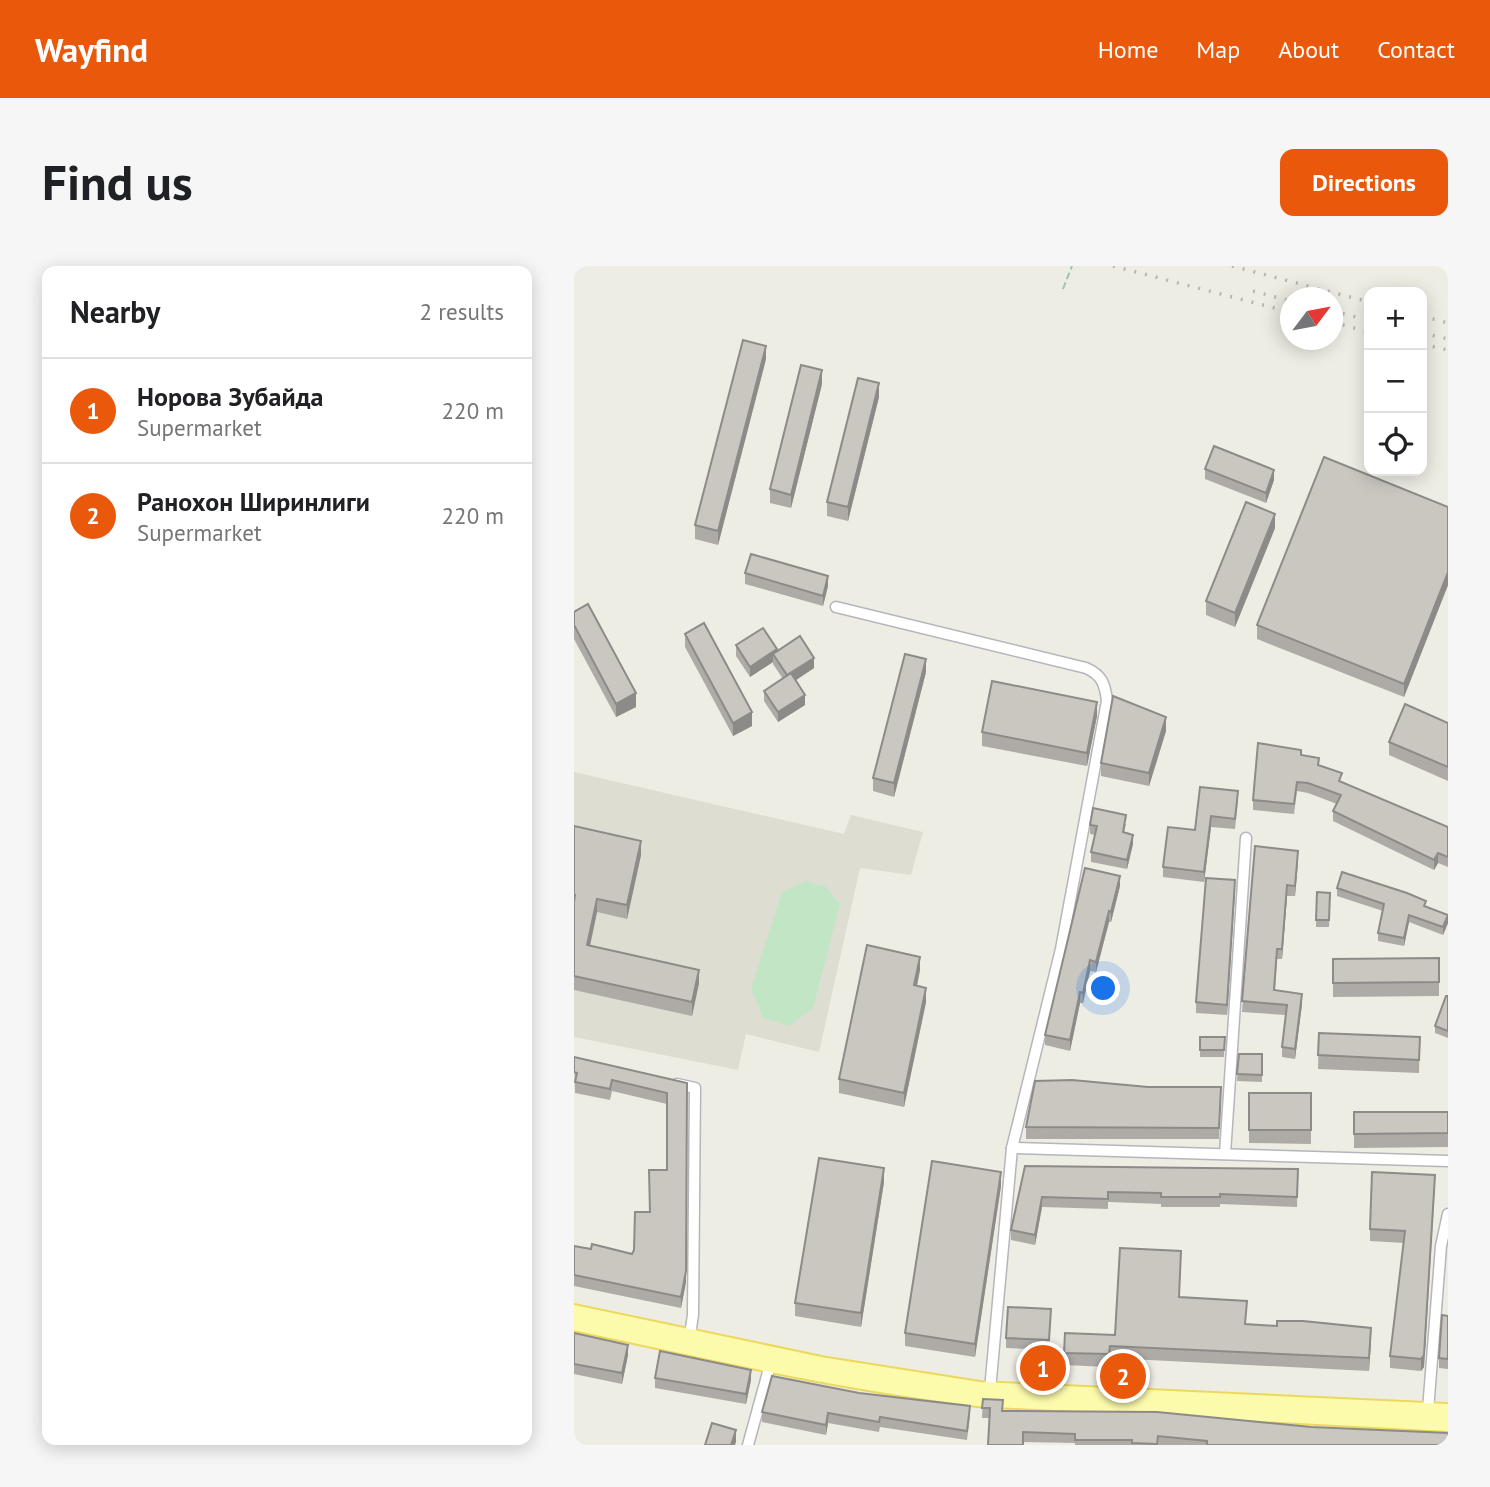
<!DOCTYPE html>
<html lang="en">
<head>
<meta charset="utf-8">
<style>
  body { margin:0; font-family:"PT Sans",sans-serif; background:#f6f6f6; color:#202124 }
  .controls { position:absolute; right:21px; top:21px; display:grid; overflow:hidden; border-radius:14px; box-shadow:0 4px 18px #0003 }
  .controls button { width:63px; height:63px; display:grid; place-items:center; padding:0; border:0; border-bottom:2px solid #e0e0e0; background:#fff; color:#202124; font:35px sans-serif }
  .compass { position:absolute; left:706px; top:21px; width:63px; height:63px; border-radius:50%; background:#fff; box-shadow:0 4px 18px #0003; rotate:58deg }
  .you { position:absolute; left:530px; top:723px; width:24px; height:24px; margin:-18px; border:5px solid #fff; border-radius:50%; background:#1a73e8; box-shadow:0 0 0 10px #1a73e833 }
  .badge { display:grid; place-items:center; width:46px; height:46px; border-radius:50%; background:#ea580c; color:#fff; font-size:23px; font-weight:700 }
  .pin { position:absolute; translate:-50% -50%; border:4px solid #fff; box-shadow:0 2px 7px #0006 }
  .list { margin:0; padding:0; list-style:none }
  h2 { display:flex; justify-content:space-between; align-items:center; height:91px; margin:0; padding:0 28px; font-size:30px }
  h2 small { font-size:23px; font-weight:400; color:#757577 }
  .list li { display:grid; grid-template-columns:46px 1fr auto; gap:21px; align-items:center; box-sizing:border-box; height:105px; padding:0 28px; border-top:2px solid #e0e0e0 }
  .list b { display:block; font-size:26px; white-space:nowrap }
  .list p { margin:0; font-size:23px; white-space:nowrap; color:#757577 }
  .list em { font-size:23px; font-style:normal; color:#757577 }
  .icon { flex:none; width:38px; height:38px; fill:none; stroke:currentColor; stroke-width:2; stroke-linecap:round; stroke-linejoin:round }
  .map { position:relative; flex:none; width:874px; height:1179px; overflow:hidden; border-radius:14px }
  header { display:flex; align-items:center; gap:42px; box-sizing:border-box; height:98px; padding:0 35px; background:#ea580c; color:#fff }
  header strong { font-size:33px }
  nav { display:flex; gap:38px; margin-inline-start:auto; font-size:24px }
  .intro { display:flex; align-items:center; justify-content:space-between; box-sizing:border-box; height:168px; padding:0 42px }
  h1 { margin:0; font-size:49px }
  .button { padding:18px 32px; border-radius:14px; background:#ea580c; color:#fff; font-size:24px; font-weight:700 }
  main { display:flex; gap:42px; padding:0 42px }
  aside { flex:1; background:#fff; border-radius:14px; box-shadow:0 4px 18px #0003 }
  .map>svg:first-child { display:block }
  .education { fill:#deddd2 }
  .park { fill:#c2e5c6 }
  .lines { fill:none; stroke-linecap:round; stroke-linejoin:round }
  .minor-casing { stroke:#b5b6bb; stroke-width:13 }
  .primary-casing { stroke:#ecd85f; stroke-width:18 }
  .path { stroke:#9bc5ad; stroke-width:2; stroke-dasharray:7 3.5; stroke-linecap:butt }
  .minor { stroke:#fff; stroke-width:10 }
  .primary { stroke:#fcfaab; stroke-width:14 }
  .rail { stroke:#b5b6b6; stroke-width:3.5; stroke-dasharray:2 9; stroke-linecap:butt }
  .wall { fill:#aeaba6 }
  .shaded-wall { fill:#8d8b87 }
  .building { fill:#cac7c1; stroke:#8d8b87; stroke-width:2 }
</style>
</head>
<body>
<header>
<strong>Wayfind</strong>
<nav><a>Home</a><a>Map</a><a>About</a><a>Contact</a></nav>
</header>
<div class="intro"><h1>Find us</h1><a class="button">Directions</a></div>
<main>
<aside>
<h2>Nearby<small>2 results</small></h2>
<ul class="list">
<li><span class="badge">1</span><div><b>Норова Зубайда</b><p>Supermarket</p></div><em>220 m</em></li>
<li><span class="badge">2</span><div><b>Ранохон Ширинлиги</b><p>Supermarket</p></div><em>220 m</em></li>
</ul>
</aside>
<div class="map">
<svg width="874" height="1179" viewBox="0 0 874 1179">
  <rect width="100%" height="100%" fill="#eeede4"/>
  <path class="education" d="M0,506l270,62 7,-19 72,17 -12,43 -51,-7 -41,184 -73,-18 -8,36 -164,-33z"/>
  <path class="park" d="M232,615l19,5 15,18 -27,104 -24,18 -26,-8 -12,-30 31,-96z"/>
  <g class="lines">
    <g class="minor-casing">
      <g id="minor">
        <path d="M262,341l250,61c16,7 19,16 21,33l-46,248 -49,199 -22,242"/>
        <path d="M103,818l18,4 -2,227 -4,26"/>
        <path d="M438,882l436,13"/>
        <path d="M651,888l21,-316"/>
        <path d="M854,1144l13,-164 7,-32"/>
        <path d="M174,1179l22,-80"/>
      </g>
    </g>
    <g class="primary-casing">
      <g id="primary">
        <path d="M0,1046l252,53 153,24 469,22"/>
        <path d="M0,1057c134,29 268,60 404,76l470,25"/>
      </g>
    </g>
    <path class="path" d="M489,23l9,-23"/>
    <use href="#minor" class="minor"/>
    <use href="#primary" class="primary"/>
    <g class="rail">
      <path d="M539,0l177,46"/>
      <path d="M658,0l137,36"/>
      <path d="M679,25l37,10"/>
      <path d="M758,45l37,9"/>
      <path d="M848,50l26,7"/>
      <path d="M758,56l37,10"/>
      <path d="M848,67l26,6"/>
      <path d="M848,78l26,6"/>
    </g>
  </g>
  <g class="wall">
    <path d="M192,93l-48,186 -23,-6v-14z"/>
    <path d="M248,118l-31,124 -21,-5v-14z"/>
    <path d="M305,131l-31,124 -21,-5v-14z"/>
    <path d="M631,203l69,11 -8,23 -61,-24z"/>
    <path d="M874,241v78l-44,112 -147,-58v-14z"/>
    <path d="M701,262l-40,99 -29,-12v-14z"/>
    <path d="M171,307l83,13 -5,20 -78,-22z"/>
    <path d="M0,346l62,95 -20,10 -42,-78z"/>
    <path d="M111,368l67,92 -19,10 -48,-89z"/>
    <path d="M162,379l41,6 37,17 -18,12 9,25 -27,17 -14,-21v-10l19,-12 -10,-15v-2l-23,15 -14,-21z"/>
    <path d="M352,406l-32,125 -21,-6v-13z"/>
    <path d="M523,450l-10,50 -105,-20v-14z"/>
    <path d="M874,457v58l-59,-26v-13z"/>
    <path d="M592,465l-17,55 -48,-10v-13z"/>
    <path d="M727,489l18,10 23,17 106,45v40l-10,-4 -4,7 -101,-49v-10l4,-7 -29,-11 -11,-2 -3,23 -41,-4v-10z"/>
    <path d="M626,521l38,14 -3,28 -24,-2 -7,55 -41,-5v-10l32,-37z"/>
    <path d="M552,558l-2,9 9,11 -6,25 -36,-7v-10l4,-17 -5,-1v-9z"/>
    <path d="M0,560l67,29 -14,64 -30,-7 -7,34 109,37 -7,33 -118,-26z"/>
    <path d="M681,580l43,15 -3,35h-8l-5,63h-5l-2,31 27,14 -7,55 -13,-2v-10l4,-32 -44,-3z"/>
    <path d="M546,620l-9,36h-2l-13,50 -6,-1 -7,32h-3l-10,48 -25,-6v-10z"/>
    <path d="M763,622l89,19 22,16 -5,12 -34,-13 -5,24 -26,-5v-8l5,-22 -46,-15z"/>
    <path d="M661,625l-8,124 -31,-2v-11z"/>
    <path d="M743,626l13,1 -1,34h-13z"/>
    <path d="M865,692v38l-106,1v-38z"/>
    <path d="M346,704l-3,16 9,16 -22,105 -65,-14v-14z"/>
    <path d="M874,730v42l-13,-5v-7z"/>
    <path d="M745,767l101,4 -1,36 -101,-4z"/>
    <path d="M626,771h25l-1,20h-24z"/>
    <path d="M665,788h23v28l-25,-1z"/>
    <path d="M0,791l113,26 -1,199 -5,26 -107,-22v-40l17,3 41,5 2,-4 33,-80v-66l-55,-13 -2,9 -35,-7z"/>
    <path d="M675,827h62v51l-62,-1z"/>
    <path d="M647,833l-2,40h-193v-12z"/>
    <path d="M780,846h94v35l-94,1z"/>
    <path d="M451,900l273,3 -1,38 -77,-3v3h-59v-3l-53,-2v7l-66,-2 -7,38 -24,-5v-10z"/>
    <path d="M310,916l-23,145 -66,-11v-13z"/>
    <path d="M427,920l-26,171 -70,-11v-13z"/>
    <path d="M861,921l-11,180 -3,4 -31,-3v-12l14,-113 -34,-2v-12z"/>
    <path d="M607,997l-2,34 67,27 125,16 -2,31 -259,-13 -1,9 -45,-2v-12l51,-18z"/>
    <path d="M477,1043l-2,41 -43,-2v-10z"/>
    <path d="M874,1050v53l-9,-1v-10z"/>
    <path d="M0,1067l54,22 -6,29 -48,-10z"/>
    <path d="M81,1112l96,2 -5,24 -91,-16z"/>
    <path d="M409,1133l20,12 445,34h-373v-2l-52,-1 -34,-24h-7z"/>
    <path d="M188,1146l208,4 -3,24 -87,-13 -1,5 -51,-9 -2,12 -64,-13z"/>
  </g>
  <g class="shaded-wall">
    <path d="M192,80v13l-48,186v-14z"/>
    <path d="M248,104v14l-31,124v-13z"/>
    <path d="M305,117v14l-31,124v-14z"/>
    <path d="M700,204v10l-8,23v-10z"/>
    <path d="M701,248v14l-40,99v-14z"/>
    <path d="M874,306v13l-44,112v-13z"/>
    <path d="M254,310v10l-5,20v-10z"/>
    <path d="M203,383v11l-4,-6v8l-23,15v-10z"/>
    <path d="M240,392v10l-27,18v-11z"/>
    <path d="M352,393v13l-32,125v-14z"/>
    <path d="M62,427v14l-20,10v-13z"/>
    <path d="M231,429v10l-27,17v-10z"/>
    <path d="M523,436v14l-10,50v-13z"/>
    <path d="M178,446v14l-19,10v-13z"/>
    <path d="M592,451v14l-17,55v-13z"/>
    <path d="M637,550v11l-7,55v-10z"/>
    <path d="M559,569v9l-6,25v-9z"/>
    <path d="M67,575v14l-14,64v-14z"/>
    <path d="M724,585v10l-3,35v-10z"/>
    <path d="M864,587v10l-4,7v-10z"/>
    <path d="M546,610v10l-9,36v-10z"/>
    <path d="M661,614v11l-8,124v-10z"/>
    <path d="M713,619v11l-5,63v-10z"/>
    <path d="M23,633v13l-10,47v-14z"/>
    <path d="M535,645v11l-13,50v-10z"/>
    <path d="M835,649v7l-5,24v-8z"/>
    <path d="M874,649v8l-5,12v-8z"/>
    <path d="M346,691v13l-6,29v-14z"/>
    <path d="M516,694v11l-7,32v-10z"/>
    <path d="M125,704v13l-7,33v-14z"/>
    <path d="M352,722v14l-22,105v-14z"/>
    <path d="M506,726v11l-10,48v-11z"/>
    <path d="M728,728v10l-7,55v-10z"/>
    <path d="M113,828l-1,188 -5,26v-11z"/>
    <path d="M310,902v14l-23,145v-14z"/>
    <path d="M427,906v14l-26,171v-13z"/>
    <path d="M861,909l-11,192 -3,4v-12z"/>
    <path d="M468,931v10l-7,38v-10z"/>
    <path d="M797,1062v12l-2,31v-13z"/>
    <path d="M54,1079v10l-6,29v-11z"/>
    <path d="M177,1104v10l-5,24v-10z"/>
    <path d="M254,1147v10l-2,12v-10z"/>
    <path d="M162,1164v12l-1,3h-4z"/>
  </g>
  <g class="building">
    <path d="M169,74l23,6 -48,185 -23,-6z"/>
    <path d="M227,99l21,5 -31,125 -21,-6z"/>
    <path d="M284,112l21,5 -31,124 -21,-5z"/>
    <path d="M640,180l60,24 -8,23 -61,-24z"/>
    <path d="M750,191l124,50v65l-44,112 -147,-59z"/>
    <path d="M672,236l29,12 -40,99 -29,-12z"/>
    <path d="M177,288l77,22 -5,20 -78,-23z"/>
    <path d="M14,338l48,89 -20,11 -42,-79v-13z"/>
    <path d="M130,357l48,89 -19,11 -48,-89z"/>
    <path d="M189,362l14,21 -27,18 -14,-22z"/>
    <path d="M226,370l14,22 -27,17 -14,-21z"/>
    <path d="M331,388l21,5 -32,124 -21,-5z"/>
    <path d="M217,407l14,22 -27,17 -14,-21z"/>
    <path d="M418,415l105,21 -10,51 -105,-21z"/>
    <path d="M539,430l53,21 -17,56 -48,-10z"/>
    <path d="M831,438l43,19v44l-59,-25z"/>
    <path d="M684,477l43,7v5l18,3 -1,7 24,8 -3,8 109,46v30l-10,-4 -4,7 -101,-49 8,-16 -33,-12 -11,-1 -3,22 -41,-4z"/>
    <path d="M626,521l38,4 -3,28 -24,-3 -7,56 -41,-5 5,-40 27,3z"/>
    <path d="M519,542l33,7 -3,17 10,3 -6,25 -36,-8 6,-26 -7,-1z"/>
    <path d="M0,560l67,15 -14,64 -30,-6 -10,46 112,25 -7,32 -118,-26v-74l1,-7h-1z"/>
    <path d="M681,580l43,5 -3,35 -8,-1 -5,64h-5l-3,41 28,4 -7,55 -13,-2 5,-42 -45,-4z"/>
    <path d="M511,602l35,8 -9,36 -2,-1 -13,51 -6,-2 -7,33 -3,-1 -10,48 -25,-5z"/>
    <path d="M768,606l65,21 19,8 -2,5 24,9 -5,12 -34,-12 -5,23 -26,-5 6,-29 -47,-16z"/>
    <path d="M632,612l29,2 -8,125 -31,-3z"/>
    <path d="M743,626l13,1 -1,27h-13z"/>
    <path d="M293,679l53,12 -6,28 12,3 -22,105 -65,-14z"/>
    <path d="M865,692v24l-106,1v-24z"/>
    <path d="M872,730h2v35l-13,-5z"/>
    <path d="M745,767l101,4 -1,23 -101,-5z"/>
    <path d="M626,771h25l-1,13h-24z"/>
    <path d="M665,788h23v21l-25,-1z"/>
    <path d="M0,791l113,26 -1,188 -5,26 -107,-22v-29l17,3 1,-5 40,10 2,-4 1,-38h15l-1,-42h18v-77l-55,-13 -2,9 -35,-7 2,-9 -3,-1z"/>
    <path d="M498,814l76,7h73l-2,41 -193,-1 9,-46z"/>
    <rect x="675" y="827" width="62" height="37"/>
    <path d="M780,846h94v21l-94,1z"/>
    <path d="M245,892l65,10 -23,145 -66,-10z"/>
    <path d="M358,895l69,11 -26,172 -70,-11z"/>
    <path d="M451,900l273,3 -1,28 -77,-3v3h-59v-4l-53,-1v7l-66,-2 -7,38 -24,-5z"/>
    <path d="M798,906l63,3 -11,180 -3,4 -31,-3 15,-125 -35,-2z"/>
    <path d="M546,982l61,3 -2,46 68,4 -2,23 32,2v-5h26l68,7 -2,30 -259,-12 -1,8 -45,-1 1,-20 50,2z"/>
    <path d="M434,1041l43,2 -2,31 -43,-2z"/>
    <path d="M868,1049l6,1v43l-9,-1z"/>
    <path d="M0,1067l54,12 -6,28 -48,-9z"/>
    <path d="M86,1085l91,19 -5,24 -91,-16z"/>
    <path d="M198,1110l87,17 111,13 -3,25 -87,-14 -1,5 -51,-9 -2,12 -64,-13z"/>
    <path d="M409,1133l20,1 -1,11 155,1 154,15 137,6v12h-241v-4l-49,-5 -1,8 -25,-1v-3h-57v-6l-52,-2v13h-35l2,-37h-8z"/>
    <path d="M138,1157l24,7 -5,15h-26z"/>
  </g>
</svg>
<div class="controls">
<button>+</button>
<button>−</button>
<button><svg class="icon" aria-label="locate" viewBox="0 0 24 24"><circle cx="12" cy="12" r="6"/><path d="M12 2v4M12 18v4M2 12h4M18 12h4"/></svg></button>
</div>
<svg class="compass" viewBox="-18 -18 36 36"><path d="M0-13l5 13h-10z" fill="#e53935"/><path d="M0 13l5-13h-10z" fill="#757577"/></svg>
<div class="you"></div>
<div class="pin badge" style="left:469px;top:1102px">1</div>
<div class="pin badge" style="left:549px;top:1110px">2</div>
</div>
</main>
</body>
</html>
